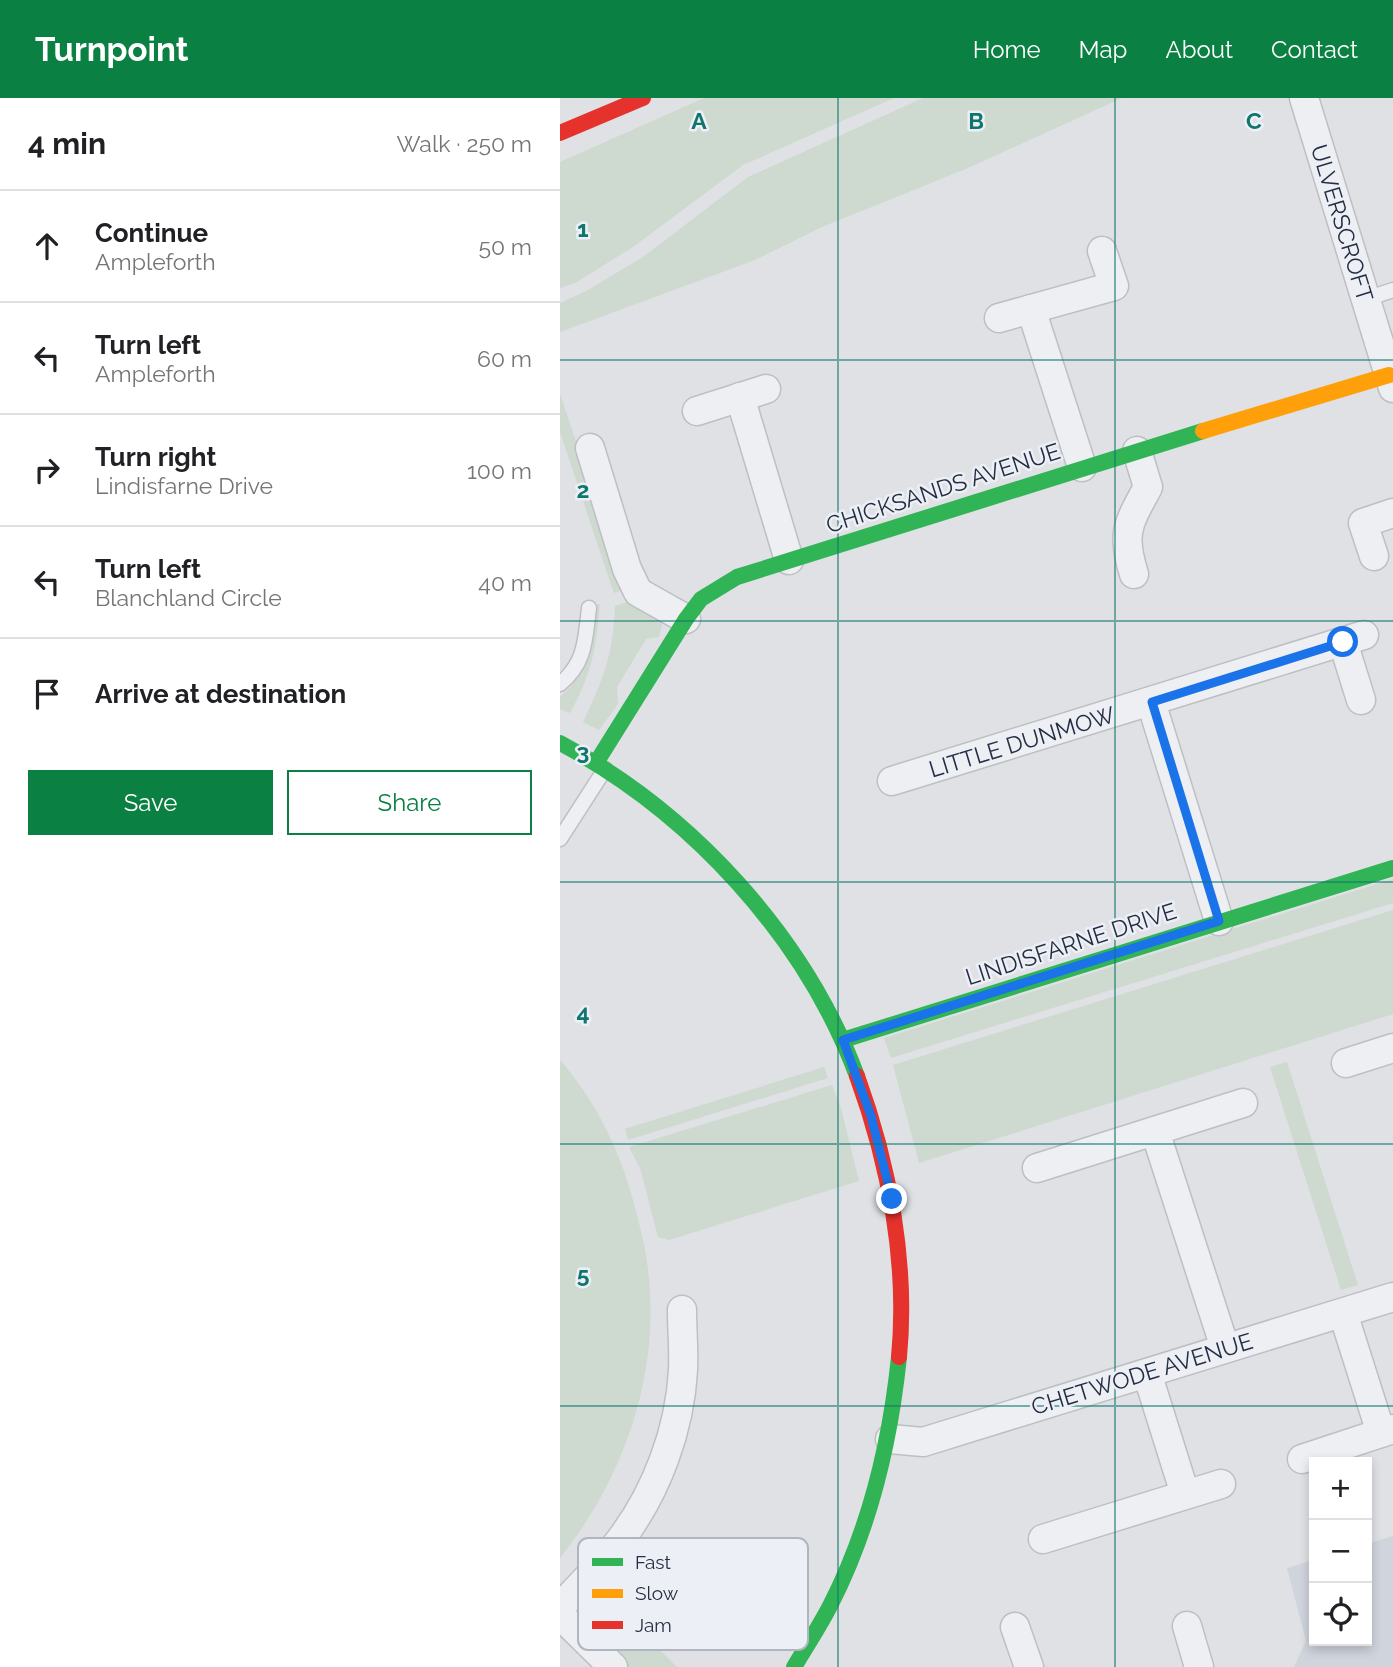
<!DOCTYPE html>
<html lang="en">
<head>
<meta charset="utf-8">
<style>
  body { margin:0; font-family:Raleway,sans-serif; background:#f2f2f2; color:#202124 }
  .controls { position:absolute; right:21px; bottom:21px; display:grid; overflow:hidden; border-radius:0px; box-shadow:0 4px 10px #0003 }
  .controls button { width:63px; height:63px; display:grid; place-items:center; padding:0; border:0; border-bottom:2px solid #e0e0e0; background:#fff; color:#202124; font:35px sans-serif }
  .stop { position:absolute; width:21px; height:21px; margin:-16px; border:5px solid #1a73e8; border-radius:50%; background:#fff }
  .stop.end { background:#1a73e8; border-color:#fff; box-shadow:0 2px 7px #0008 }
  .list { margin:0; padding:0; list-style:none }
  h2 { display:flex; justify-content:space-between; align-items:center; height:91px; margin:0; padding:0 28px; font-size:30px }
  h2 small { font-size:23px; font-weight:400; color:#757577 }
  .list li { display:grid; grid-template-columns:46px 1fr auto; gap:21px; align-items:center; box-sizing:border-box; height:112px; padding:0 28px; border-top:2px solid #e0e0e0 }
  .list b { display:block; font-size:26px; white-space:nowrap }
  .list p { margin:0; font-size:23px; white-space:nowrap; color:#757577 }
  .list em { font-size:23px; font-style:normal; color:#757577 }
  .actions { display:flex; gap:14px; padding:21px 28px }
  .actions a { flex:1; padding:16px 0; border:2px solid #0b8043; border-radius:0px; text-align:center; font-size:24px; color:#0b8043 }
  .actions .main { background:#0b8043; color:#fff }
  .icon { flex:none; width:38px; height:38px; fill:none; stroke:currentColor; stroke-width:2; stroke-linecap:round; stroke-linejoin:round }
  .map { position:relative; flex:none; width:833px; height:1569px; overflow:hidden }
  header { display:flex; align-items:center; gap:42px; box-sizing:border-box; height:98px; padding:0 35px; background:#0b8043; color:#fff }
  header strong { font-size:33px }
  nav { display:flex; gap:38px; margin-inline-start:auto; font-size:24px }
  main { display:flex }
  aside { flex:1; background:#fff }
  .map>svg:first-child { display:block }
  .built { fill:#d0d4dc }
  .green { fill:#ced9cf }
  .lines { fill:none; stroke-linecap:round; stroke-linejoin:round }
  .lane-casing { stroke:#bdbfc3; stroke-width:17 }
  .street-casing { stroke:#bdbfc3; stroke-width:31 }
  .lane { stroke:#eeeff2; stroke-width:14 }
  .street { stroke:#eeeff2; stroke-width:28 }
  .fast { stroke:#30b455; stroke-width:16 }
  .slow { stroke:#ff9f0a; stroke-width:16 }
  .jam { stroke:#e5322d; stroke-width:16 }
  .route { stroke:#1a73e8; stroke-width:9 }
  .grid { fill:none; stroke:#0f766e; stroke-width:2; stroke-opacity:0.55 }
  .labels { text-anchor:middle; stroke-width:5; stroke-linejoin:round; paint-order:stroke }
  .street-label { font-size:23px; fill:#252d40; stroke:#ecf0f6 }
  .key { fill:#ecf0f6; stroke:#b0b6bf; stroke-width:2 }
  .key-label { font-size:19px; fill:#252d40 }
  .grid-label { font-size:23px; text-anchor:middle; font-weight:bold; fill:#0f766e; stroke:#ecf0f6; stroke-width:5; stroke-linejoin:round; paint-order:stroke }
</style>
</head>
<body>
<header>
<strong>Turnpoint</strong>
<nav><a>Home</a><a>Map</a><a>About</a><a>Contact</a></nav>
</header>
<main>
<aside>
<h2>4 min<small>Walk · 250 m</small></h2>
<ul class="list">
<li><svg class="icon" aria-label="ahead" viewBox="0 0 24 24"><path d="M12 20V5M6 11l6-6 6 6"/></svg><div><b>Continue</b><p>Ampleforth</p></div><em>50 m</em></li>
<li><svg class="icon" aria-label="left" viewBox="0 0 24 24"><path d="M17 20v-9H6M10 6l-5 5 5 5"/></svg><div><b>Turn left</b><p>Ampleforth</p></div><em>60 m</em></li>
<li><svg class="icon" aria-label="right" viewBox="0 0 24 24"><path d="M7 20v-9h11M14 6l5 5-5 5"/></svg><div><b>Turn right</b><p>Lindisfarne Drive</p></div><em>100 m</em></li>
<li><svg class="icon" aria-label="left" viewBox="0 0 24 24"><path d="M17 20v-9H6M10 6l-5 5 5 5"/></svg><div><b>Turn left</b><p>Blanchland Circle</p></div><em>40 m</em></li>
<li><svg class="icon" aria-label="arrive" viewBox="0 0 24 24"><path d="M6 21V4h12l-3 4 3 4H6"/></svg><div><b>Arrive at destination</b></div></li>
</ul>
<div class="actions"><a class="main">Save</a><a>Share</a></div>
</aside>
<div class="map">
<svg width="833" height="1569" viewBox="0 0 833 1569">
  <rect width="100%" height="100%" fill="#dfe1e5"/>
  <path class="built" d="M833,1438v131h-99l12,-26 -19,-73 27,-8v81h53v-97z"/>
  <g class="green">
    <path d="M144,0h190l-151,67 -110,82 -58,36 -15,5v-126z"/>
    <path d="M363,0h199l-154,70 -146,59 -67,33 -195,72v-29l28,-13 55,-33 105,-80z"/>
    <path d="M0,296l66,195 -12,4 -54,-161z"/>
    <path d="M76,501l28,18 -5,20 -13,2 -29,48 1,17 -19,26 -16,-8c21,-44 30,-67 32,-116z"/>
    <path d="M40,506c-4,45 -8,69 -30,109l-10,-4v-12c29,-23 31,-57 35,-92z"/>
    <path d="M833,781v24l-502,155 -7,-20z"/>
    <path d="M833,812v104l-474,149 -26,-98z"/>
    <path d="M0,962c39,45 63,97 77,155 3,13 7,27 9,41 18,108 -19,218 -86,302z"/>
    <path d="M727,964l71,223 -17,5 -71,-223z"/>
    <path d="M264,969l4,11 -200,62 -3,-11z"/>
    <path d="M272,987l9,23 18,73 -190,59 -11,-3 -18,-69 -11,-21z"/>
    <path d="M37,1490l80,79h-55l-48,-55z"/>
  </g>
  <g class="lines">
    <g class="lane-casing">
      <g id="lane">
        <path d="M806,201l27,-9"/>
        <path d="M0,586c26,-22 25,-44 29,-76"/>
        <path d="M0,741l45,-70"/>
      </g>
    </g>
    <g class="street-casing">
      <g id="street">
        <path d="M744,0l89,290"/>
        <path d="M471,211l51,158"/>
        <path d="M439,220l115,-32 -12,-35"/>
        <path d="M180,299l49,163"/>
        <path d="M137,313l69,-22"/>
        <path d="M30,350l37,121 11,23 48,27"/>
        <path d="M814,458l-11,-33 30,-10"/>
        <path d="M574,476c-13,-41 -6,-50 14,-87l-11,-36"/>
        <path d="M783,544l18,58"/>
        <path d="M591,604l68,219"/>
        <path d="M332,683l472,-146"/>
        <path d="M786,965l47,-15"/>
        <path d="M595,1033l70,217"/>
        <path d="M477,1070l206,-65"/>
        <path d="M783,1215l38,120"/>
        <path d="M587,1275l38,121"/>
        <path d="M330,1341l33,3 470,-145"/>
        <path d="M742,1361l91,-30"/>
        <path d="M483,1441l178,-55"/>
        <path d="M0,1509c21,-22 43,-44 61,-68 36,-48 59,-110 62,-169 1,-20 -1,-40 -1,-60"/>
        <path d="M0,1517l53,52"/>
        <path d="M627,1528l12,41"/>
        <path d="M455,1529l14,40"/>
      </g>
    </g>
    <use href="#lane" class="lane"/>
    <use href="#street" class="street"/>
    <g class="fast">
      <path d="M0,645c130,69 245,193 297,333"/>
      <path d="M36,665l90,-144 15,-20 36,-22 466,-146"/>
      <path d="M283,942l550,-172"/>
      <path d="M234,1569c12,-20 25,-40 36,-61 40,-78 60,-162 69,-249"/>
    </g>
    <path class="slow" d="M643,333l186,-56"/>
    <g class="jam">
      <path d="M0,35l83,-35"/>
      <path d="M297,978c32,88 51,187 42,281"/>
    </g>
  </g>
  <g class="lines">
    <path class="route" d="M332,1101l-21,-83 -28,-76 376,-119 -67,-219 191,-60"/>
  </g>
  <path class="grid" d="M278,0v1569M555,0v1569M0,262h833M0,523h833M0,784h833M0,1046h833M0,1308h833"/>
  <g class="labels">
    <g class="street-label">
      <text transform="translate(782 125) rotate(73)" y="8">ULVERSCROFT</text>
      <text transform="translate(383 390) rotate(-18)" y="8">CHICKSANDS AVENUE</text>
      <text transform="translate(462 644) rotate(-17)" y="8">LITTLE DUNMOW</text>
      <text transform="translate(511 846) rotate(-18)" y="8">LINDISFARNE DRIVE</text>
      <text transform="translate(582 1276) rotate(-17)" y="8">CHETWODE AVENUE</text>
    </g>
  </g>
  <rect x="18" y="1440" width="230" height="112" rx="10" class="key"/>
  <rect x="32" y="1460" width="31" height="8" fill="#30b455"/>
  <rect x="32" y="1491" width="31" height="9" fill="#ff9f0a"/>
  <rect x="32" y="1523" width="31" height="8" fill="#e5322d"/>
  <g class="key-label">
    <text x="75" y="1471">Fast</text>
    <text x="75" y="1502">Slow</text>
    <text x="75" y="1534">Jam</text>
  </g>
  <g class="grid-label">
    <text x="139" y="31">A</text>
    <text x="416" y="31">B</text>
    <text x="694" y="31">C</text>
    <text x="23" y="139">1</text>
    <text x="23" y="400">2</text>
    <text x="23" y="662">3</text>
    <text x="23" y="923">4</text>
    <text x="23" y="1185">5</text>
  </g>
</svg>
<div class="controls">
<button>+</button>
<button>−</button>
<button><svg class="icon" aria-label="locate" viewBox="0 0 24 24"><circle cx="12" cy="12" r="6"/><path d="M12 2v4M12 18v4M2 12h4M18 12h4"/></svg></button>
</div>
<div class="stop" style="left:783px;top:544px"></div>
<div class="stop end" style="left:332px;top:1101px"></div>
</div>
</main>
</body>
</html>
